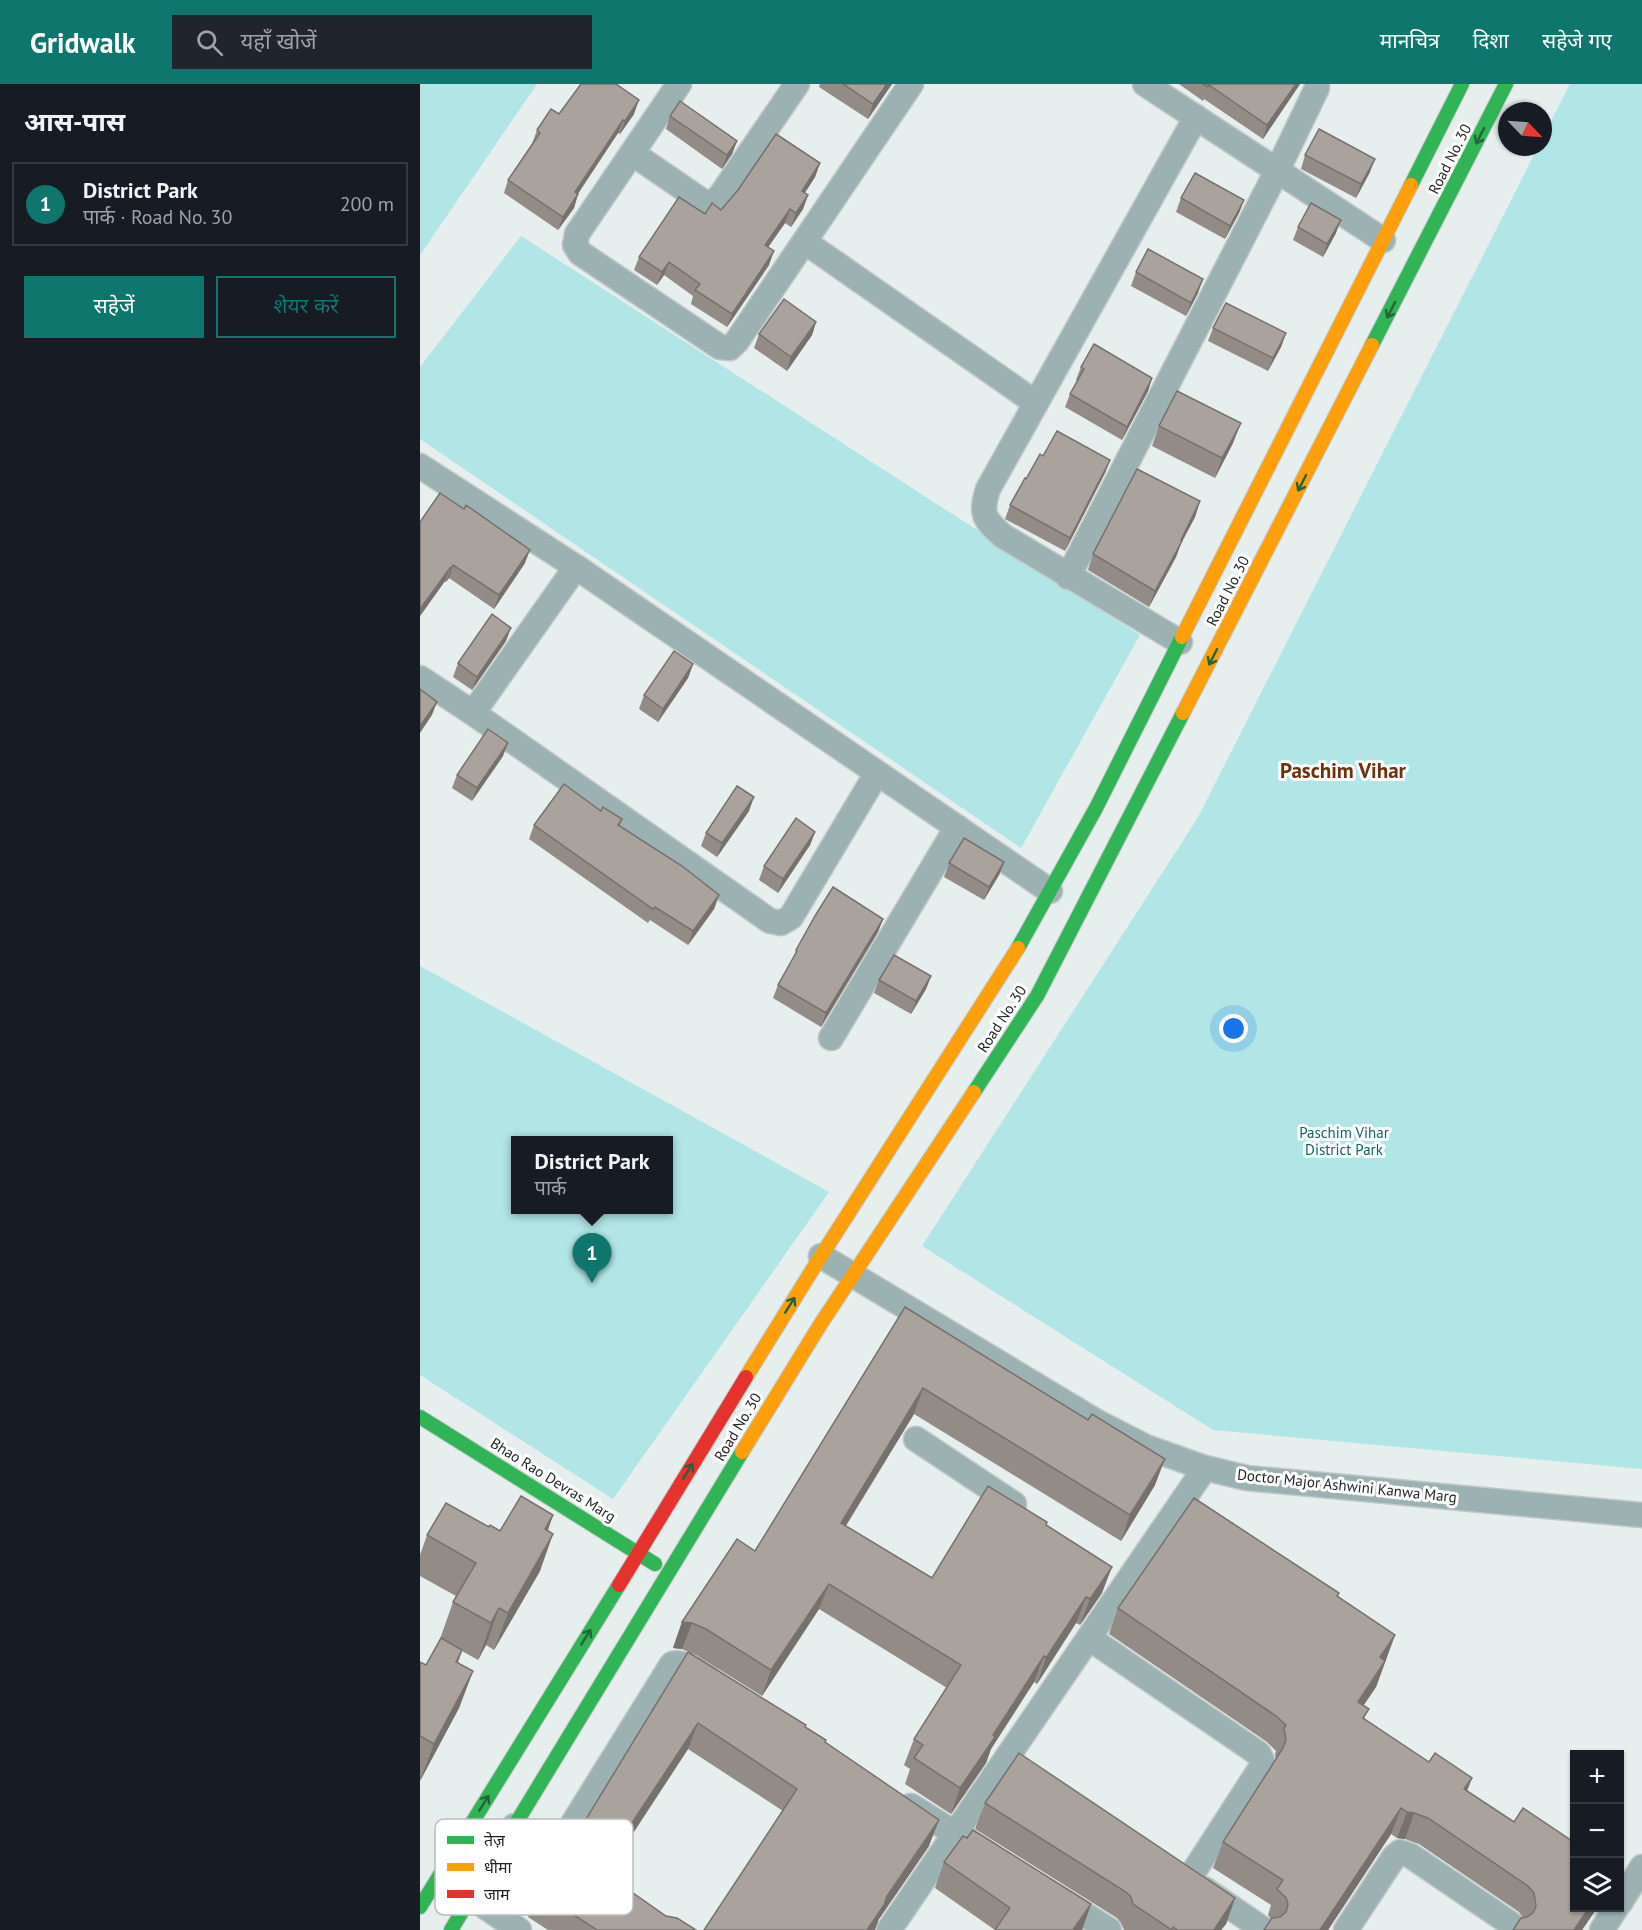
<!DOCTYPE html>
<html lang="hi">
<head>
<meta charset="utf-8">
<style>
  body { margin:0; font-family:"PT Sans","Noto Sans Devanagari",sans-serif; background:#20242c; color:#f1f3f6 }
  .controls { position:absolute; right:18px; bottom:18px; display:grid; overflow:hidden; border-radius:0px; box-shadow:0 2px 4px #0004 }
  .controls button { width:54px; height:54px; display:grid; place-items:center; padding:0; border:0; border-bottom:2px solid #363941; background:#171b24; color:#f1f3f6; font:30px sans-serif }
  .compass { position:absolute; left:1078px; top:18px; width:54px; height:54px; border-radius:50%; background:#171b24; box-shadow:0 2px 4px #0004; rotate:115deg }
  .you { position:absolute; left:814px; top:945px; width:21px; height:21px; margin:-15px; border:4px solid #fff; border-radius:50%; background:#1a73e8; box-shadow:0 0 0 9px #1a73e833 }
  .badge { display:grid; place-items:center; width:39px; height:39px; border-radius:50%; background:#0f766e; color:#fff; font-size:20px; font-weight:700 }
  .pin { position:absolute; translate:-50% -50px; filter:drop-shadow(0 2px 3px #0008) }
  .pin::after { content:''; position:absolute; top:32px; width:21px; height:18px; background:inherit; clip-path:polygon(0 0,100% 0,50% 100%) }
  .popup { position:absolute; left:91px; top:1052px; width:162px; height:78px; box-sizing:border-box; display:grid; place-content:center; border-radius:0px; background:#171b24; filter:drop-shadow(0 2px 4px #0005); font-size:20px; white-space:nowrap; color:#9ea1a6 }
  .popup b { font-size:22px; color:#f1f3f6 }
  .popup::after { content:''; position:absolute; left:50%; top:100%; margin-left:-12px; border:12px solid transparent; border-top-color:#171b24 }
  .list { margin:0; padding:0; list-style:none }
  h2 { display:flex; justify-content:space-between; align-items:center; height:78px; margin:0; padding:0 24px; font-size:26px }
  h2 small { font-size:20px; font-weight:400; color:#9ea1a6 }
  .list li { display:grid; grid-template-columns:39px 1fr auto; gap:18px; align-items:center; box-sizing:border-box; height:84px; margin:0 12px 12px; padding:0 12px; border:2px solid #363941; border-radius:0px }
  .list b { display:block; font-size:22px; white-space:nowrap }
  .list p { margin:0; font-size:20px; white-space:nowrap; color:#9ea1a6 }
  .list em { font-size:20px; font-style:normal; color:#9ea1a6 }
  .actions { display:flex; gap:12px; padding:18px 24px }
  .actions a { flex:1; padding:14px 0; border:2px solid #0f766e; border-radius:0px; text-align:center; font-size:21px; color:#0f766e }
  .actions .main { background:#0f766e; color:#fff }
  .icon { flex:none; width:33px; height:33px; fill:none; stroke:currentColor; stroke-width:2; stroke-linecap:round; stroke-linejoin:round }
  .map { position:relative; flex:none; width:1222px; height:1846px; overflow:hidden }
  header { display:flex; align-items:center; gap:36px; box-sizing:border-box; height:84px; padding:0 30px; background:#0f766e; color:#fff }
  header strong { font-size:28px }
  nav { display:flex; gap:33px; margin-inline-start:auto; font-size:21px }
  .search { width:420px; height:54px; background:#20242c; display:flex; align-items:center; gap:15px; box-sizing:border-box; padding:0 21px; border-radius:0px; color:#9ea1a6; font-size:22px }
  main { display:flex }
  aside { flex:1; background:#171b24 }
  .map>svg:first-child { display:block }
  .green { fill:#b1e5e6; fill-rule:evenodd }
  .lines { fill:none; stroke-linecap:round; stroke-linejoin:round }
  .street-casing { stroke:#c2c8c8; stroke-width:27 }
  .fast-casing { stroke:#c2c8c8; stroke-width:16 }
  .slow-casing { stroke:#c2c8c8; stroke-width:16 }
  .jam-casing { stroke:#c2c8c8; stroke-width:16 }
  .street { stroke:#9cb1b1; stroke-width:24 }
  .fast { stroke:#30b455; stroke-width:14 }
  .slow { stroke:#ff9f0a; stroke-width:14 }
  .jam { stroke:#e5322d; stroke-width:14 }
  .wall { fill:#928b86 }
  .shaded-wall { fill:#77716d }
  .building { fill:#aaa29c; stroke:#77716d; stroke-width:1.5 }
  .oneway { stroke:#256338 }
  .labels { text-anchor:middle; stroke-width:6; stroke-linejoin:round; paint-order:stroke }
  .street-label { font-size:15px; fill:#1c2121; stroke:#fff }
  .park-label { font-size:15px; fill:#0f6263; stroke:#fff }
  .district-label { font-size:21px; font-weight:bold; fill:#6f300b; stroke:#fff }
  .key { fill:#fff; stroke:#bbbcbc; stroke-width:1.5 }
  .key-label { font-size:16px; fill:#1c2121 }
</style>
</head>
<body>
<header>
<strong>Gridwalk</strong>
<div class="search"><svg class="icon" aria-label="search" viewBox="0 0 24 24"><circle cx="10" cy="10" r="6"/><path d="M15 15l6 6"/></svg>यहाँ खोजें</div>
<nav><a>मानचित्र</a><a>दिशा</a><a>सहेजे गए</a></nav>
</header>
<main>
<aside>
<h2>आस-पास<small></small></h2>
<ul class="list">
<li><span class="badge">1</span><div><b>District Park</b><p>पार्क · Road No. 30</p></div><em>200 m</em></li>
</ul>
<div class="actions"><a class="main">सहेजें</a><a>शेयर करें</a></div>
</aside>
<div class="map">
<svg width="1222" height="1846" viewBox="0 0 1222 1846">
  <rect width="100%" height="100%" fill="#e6eeee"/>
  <g class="green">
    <path d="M0,0h117l-117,171z"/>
    <path d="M1150,0h72v1385l-429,-39 -291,-184 275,-427 341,-672h5v-10z"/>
    <path d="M101,152l619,399 -119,213 -601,-409v-72z"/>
    <path d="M0,882l409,226 -216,307 -193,-124zM249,1056v70h-153v-70z"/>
  </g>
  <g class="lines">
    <g class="street-casing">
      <g id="street">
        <path d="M259,0l-102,150 -2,11 5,8 140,94 10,1 7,-7 174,-257"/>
        <path d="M725,0l238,156"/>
        <path d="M212,69l70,48c9,3 13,0 19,-6l76,-111"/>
        <path d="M385,158l231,161"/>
        <path d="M0,382l156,101 474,324"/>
        <path d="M648,493l209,-406 40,-83v-4"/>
        <path d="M760,558l-177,-106c-19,-17 -23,-21 -15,-47l208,-372"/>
        <path d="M0,594l53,35 297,208 11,2 10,-6 86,-144"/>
        <path d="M53,629l103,-146"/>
        <path d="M411,954l126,-211"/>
        <path d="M401,1172l278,167 47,24 59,21 42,10 395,37"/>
        <path d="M496,1355l98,65"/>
        <path d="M669,1554l170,116 3,6v6l-73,113"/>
        <path d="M491,1722l77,48"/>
        <path d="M94,1742l53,36"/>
        <path d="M134,1770l118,-190c12,-4 27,9 37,15"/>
        <path d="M784,1805l60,41"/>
        <path d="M51,1813l48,33"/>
        <path d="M638,1814l51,32"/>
        <path d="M1200,1819l22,-36"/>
        <path d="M469,1846l316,-462"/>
        <path d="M926,1846l48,-73 6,-5 11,4 100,68 2,6"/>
        <path d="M1182,1846l14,-22"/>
      </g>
    </g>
    <g class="fast-casing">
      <g id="fast">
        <path d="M991,101l51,-101"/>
        <path d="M952,261l134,-261"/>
        <path d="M598,864l78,-140 86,-171"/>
        <path d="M554,1008l63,-96 146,-283"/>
        <path d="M0,1333l235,147"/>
        <path d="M0,1823l199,-322"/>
        <path d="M31,1846l291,-478"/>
      </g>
    </g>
    <g class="slow-casing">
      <g id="slow">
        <path d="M762,553l229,-452"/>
        <path d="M763,629l189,-368"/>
        <path d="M326,1293l70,-113 202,-316"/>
        <path d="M322,1368l78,-127 154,-233"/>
      </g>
    </g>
    <g class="jam-casing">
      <path id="jam" d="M199,1501l127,-208"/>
    </g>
    <use href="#street" class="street"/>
    <use href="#fast" class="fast"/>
    <use href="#slow" class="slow"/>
    <use href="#jam" class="jam"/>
  </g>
  <g class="wall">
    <path d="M400,0h72l-24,35 -49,-32z"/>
    <path d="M759,0h121l-37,55 -59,-40 -1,2z"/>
    <path d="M139,30h75l-14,20 -2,-1 -40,61 -4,14 -16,22 -54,-37 4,-13 24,-36 5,-14z"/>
    <path d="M250,32l67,25 -5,13 -10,15 -56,-40z"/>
    <path d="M885,71l65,17 -14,26 -55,-29z"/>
    <path d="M400,79l-5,14 -10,16 3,2 -5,14 -12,18 -6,-4 -17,24 1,18 -42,62 -36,-23 2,-8 -29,-21 -7,10 -23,-15 5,-13 66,-43 16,-4z"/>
    <path d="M761,114l63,2 -5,13 -14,26 -49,-27z"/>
    <path d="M878,143l38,6 -13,24 -30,-17z"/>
    <path d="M716,188l62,21 -12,23 -55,-30z"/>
    <path d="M396,238l-4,13 -25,36 -33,-23 5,-14z"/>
    <path d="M793,244l73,5 -5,14 -13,24 -60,-30z"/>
    <path d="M661,283l71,11 -4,13 -26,49 -57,-33 5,-13 7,-13 -1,-1z"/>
    <path d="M739,342l74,17 -18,35 -63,-32z"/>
    <path d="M623,372l67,4 -5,13 -40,78 -60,-32 5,-14 16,-26z"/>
    <path d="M780,417l-5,16 -14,27 -5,13 -27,50 -61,-37 5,-16z"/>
    <path d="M0,438l105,41 -31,46 -45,-31 -3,4 -1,-1 -25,35z"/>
    <path d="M86,557l-34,49 -19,-13 5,-14z"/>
    <path d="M273,580l-5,14 -30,44 -19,-13 5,-14z"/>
    <path d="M83,672l-31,45 -20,-13 5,-13z"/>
    <path d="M181,727l21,8 -2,7 99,69 -5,14 -26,36 -38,-25 -2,3 -119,-84 5,-14z"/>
    <path d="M329,727l-32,46 -16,-11 5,-13z"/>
    <path d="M395,748l-5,13 -32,48 -19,-13 5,-14z"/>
    <path d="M584,778l-5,13 -15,25 -40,-23 5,-14z"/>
    <path d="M463,835l-5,13 -57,95 -48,-29 5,-13 16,-28 2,-7z"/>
    <path d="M511,892l-5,13 -15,25 -37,-21 5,-13z"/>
    <path d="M485,1223l250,178 -34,56 -207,-127 -68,112 86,52 114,-53 56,68 -22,32 -4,-2 -39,61 -3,-2 -43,67 -5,14 -35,51 -46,-30 5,-15 -6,-4 10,-26 33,-51 -128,-79 -57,87 -66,-41 -14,-6 -9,-1 9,-26 73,-71z"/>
    <path d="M133,1431l-5,15 -8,41 -46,79 -8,-5 -8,15 -16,-9 -4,12 15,8 -14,37 -39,73v-119l6,3 14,-26 13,-37 3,-6 -36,-20v-21l7,-20 62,-8 11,4z"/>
    <path d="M919,1509l-1,3 57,39 -19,52 -13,19 2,14 64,42 43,16 -5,13 108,117h22l-15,22h-69l10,-12 -4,-6 -100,-68 -14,-5 -8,-1 -6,-4 -63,96h-64l7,-11 -3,-4 3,-10 -58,-37 10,-26 53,-82 -1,-6 1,-3 -9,-9 -158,-108 9,-26z"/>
    <path d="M268,1568l118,75 19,15 104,104 -50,73 -96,-108 -95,-62 -81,124 -34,-23 10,-26z"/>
    <path d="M565,1719l250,95 -9,26 -5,6h-97l-3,-7 -4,-5 -142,-89z"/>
    <path d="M547,1754l124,66 -9,26h-87l-60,-42 9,-26z"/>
    <path d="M117,1807l129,25 30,14h-148l-20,-13z"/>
  </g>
  <g class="shaded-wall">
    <path d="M467,0h5l-24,35 5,-15z"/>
    <path d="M876,0h4l-37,55 4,-14z"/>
    <path d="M219,16l-5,14 -14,20 5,-13z"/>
    <path d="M203,36l-5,13 -48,72 5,-13z"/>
    <path d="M317,57l-5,13 -10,15 5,-14z"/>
    <path d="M955,75l-5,13 -14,26 5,-14z"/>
    <path d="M400,79l-5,14 -18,27 5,-13z"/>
    <path d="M158,110l-4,14 -16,22 5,-13z"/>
    <path d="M388,111l-5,14 -12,18 5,-14z"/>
    <path d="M824,116l-5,13 -14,26 5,-13z"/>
    <path d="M370,125l-5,14 -25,36 5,-14z"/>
    <path d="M921,136l-5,13 -13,24 4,-13z"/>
    <path d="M354,167l-5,14 -42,62 5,-13z"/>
    <path d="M249,178l-5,13 -7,10 5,-13z"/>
    <path d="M783,195l-5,14 -12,23 5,-13z"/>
    <path d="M396,238l-4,13 -25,36 4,-14z"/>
    <path d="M866,249l-5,14 -13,24 5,-13z"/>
    <path d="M732,294l-4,13 -26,49 5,-13z"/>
    <path d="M821,339l-8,20 -18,35 7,-20z"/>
    <path d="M690,376l-5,13 -40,78 5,-13z"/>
    <path d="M780,417l-5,16 -14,26 -5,14 -27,50 6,-16z"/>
    <path d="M110,466l-5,13 -31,46 5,-14z"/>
    <path d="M33,481l-4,13 -3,4 5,-14z"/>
    <path d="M30,484l-5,13 -25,35v-7z"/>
    <path d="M91,544l-5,13 -34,49 5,-13z"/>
    <path d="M273,580l-5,14 -30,44 5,-13z"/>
    <path d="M17,618l-5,13 -12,18v-7z"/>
    <path d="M88,659l-5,13 -31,45 5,-13z"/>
    <path d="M334,713l-5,14 -32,46 5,-14z"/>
    <path d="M395,748l-5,13 -32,48 5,-14z"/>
    <path d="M584,778l-5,13 -15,25 5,-13z"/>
    <path d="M299,811l-5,14 -26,36 5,-14z"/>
    <path d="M463,835l-5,13 -57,95 5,-14z"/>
    <path d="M511,892l-5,13 -15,25 5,-13z"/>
    <path d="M503,1304l-9,26 -83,135 10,-26z"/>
    <path d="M745,1375l-10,26 -34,56 9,-26z"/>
    <path d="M133,1431l-13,37 5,-23z"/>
    <path d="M133,1450l-13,37 -46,79 14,-37z"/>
    <path d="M692,1483l-10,26 -22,32 10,-26z"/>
    <path d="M409,1500l-10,25 -57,87 9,-26z"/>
    <path d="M666,1513l-10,26 -39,61 9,-26z"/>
    <path d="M79,1524l-13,37 -8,15 13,-37z"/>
    <path d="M262,1538l10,1 -10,26 -9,-1z"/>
    <path d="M975,1551l-19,52 -28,41 10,-26 22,-45z"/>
    <path d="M624,1572l-10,26 -43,67 -5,14 -35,51 9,-26 33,-53z"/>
    <path d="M53,1587l-14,37 -39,73 14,-37z"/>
    <path d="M278,1639l-10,26 -81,124 9,-26z"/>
    <path d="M1052,1694l-10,25 2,-14z"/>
    <path d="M981,1724l-10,26 -63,96h-8z"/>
    <path d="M987,1728l7,1 -9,26 -8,-1z"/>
    <path d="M519,1736l-10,26 -50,73 -4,11h-8l20,-34z"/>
    <path d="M815,1814l-9,26 -5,6h-7z"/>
    <path d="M671,1820l-9,26h-9z"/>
    <path d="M1169,1824h8l-15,22h-8z"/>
  </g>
  <g class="building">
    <path d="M161,0h35l23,16 -14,21 -2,-1 -48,72 3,2 -15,23 -55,-37 32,-47 -3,-3 14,-21 8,5z"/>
    <path d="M423,0h44l-14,20z"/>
    <path d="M783,0h93l-29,41 -58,-40 -1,2z"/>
    <path d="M260,17l57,40 -10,14 -57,-39z"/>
    <path d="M899,45l56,30 -14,25 -56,-29z"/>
    <path d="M356,50l44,29 -18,28 6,4 -12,18 -6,-4 -25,36 9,6 -42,63 -37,-24 5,-6 -31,-22 -7,10 -23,-15 40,-60 26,17 7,-11 9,7 17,-20z"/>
    <path d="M775,89l49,27 -14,26 -49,-28z"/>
    <path d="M891,119l30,17 -14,24 -29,-17z"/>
    <path d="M728,165l55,30 -12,24 -55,-31z"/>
    <path d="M364,215l32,23 -25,35 -32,-23z"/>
    <path d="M806,219l60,30 -13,25 -60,-30z"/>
    <path d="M674,260l58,34 -25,49 -57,-33 14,-25 -3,-2z"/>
    <path d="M757,307l64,32 -19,35 -63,-32z"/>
    <path d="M637,347l53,29 -40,78 -60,-33 15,-27 1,1 14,-25 3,2z"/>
    <path d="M717,385l63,32 -19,39 1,1 -27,50 -62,-37z"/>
    <path d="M20,409l24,16 2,-4 64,45 -31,45 -46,-30 -2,3h-1l-30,41v-87z"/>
    <path d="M72,530l19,14 -34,49 -19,-14z"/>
    <path d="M254,567l19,13 -30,45 -19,-14z"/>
    <path d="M0,605l17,13 -17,24z"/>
    <path d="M68,645l20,14 -31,45 -20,-13z"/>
    <path d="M144,700l37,27 2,-4 19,12 -4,6 64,41 37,29 -26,36 -38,-24 -2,2 -119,-84z"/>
    <path d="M317,702l17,11 -32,46 -16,-10z"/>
    <path d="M376,734l19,14 -32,47 -19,-13z"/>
    <path d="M544,754l40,24 -15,25 -40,-24z"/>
    <path d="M413,803l50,32 -57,94 -48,-28 19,-34 -1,-1 19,-34z"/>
    <path d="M474,871l37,21 -15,25 -37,-21z"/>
    <path d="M485,1223l183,113 4,-6 73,45 -35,56 -207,-127 -82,135 91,55 56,-92 59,36 -1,3 66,42 -22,32 -4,-2 -40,61 -2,-2 -51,79 2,2 -35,51 -46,-30 9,-13 -9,-6 47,-74 -132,-81 -58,86 -65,-41 -14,-6 -10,-1 55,-83 18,12z"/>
    <path d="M101,1412l32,19 -8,14 8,5 -45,79 -9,-5 -8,15 -38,-21 23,-39 -49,-28 19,-32 43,24 1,-2 10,6z"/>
    <path d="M774,1414l145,95 -2,3 58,39 -15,22 5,4 -27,41 11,7 -6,9 66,44 6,-9 37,25 -8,11 50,33 9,-14 52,35v65h14l-15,22h-61l8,-12 6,-1 6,-4 3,-7 -2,-13 -6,-7 -100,-68 -14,-5 -7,-1 -6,-4 -81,122h-56l8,-12 8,-1 6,-5 2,-8 -2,-6 -9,-9 6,-9 -60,-38 60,-94 3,-8 -2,-12 2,-3 -10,-9 -158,-108z"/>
    <path d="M21,1554l21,12 -6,12 17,9 -39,73 -14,-8v-74l6,3z"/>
    <path d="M268,1568l118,73 -1,2 21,13 -1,2 114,78 -52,76 -3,9 -17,25h-163l93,-141 -99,-66 -82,124 -33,-23z"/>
    <path d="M599,1669l216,145 -21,32h-36l-5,-3 -1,3 -39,-26 -2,-7 -5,-5 -141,-89z"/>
    <path d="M553,1746l118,74 -18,26h-78l15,-22 -66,-46 19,-26 4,2z"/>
    <path d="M146,1762l100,70 11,2 19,12h-99l-60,-39z"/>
  </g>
  <defs><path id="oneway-shaft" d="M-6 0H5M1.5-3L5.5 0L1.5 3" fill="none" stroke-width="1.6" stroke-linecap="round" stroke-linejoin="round" transform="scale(1.5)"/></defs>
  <g class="oneway">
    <use href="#oneway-shaft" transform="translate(1060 52) rotate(117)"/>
    <use href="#oneway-shaft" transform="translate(971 226) rotate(117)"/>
    <use href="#oneway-shaft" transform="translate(882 399) rotate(117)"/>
    <use href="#oneway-shaft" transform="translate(793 573) rotate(117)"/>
    <use href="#oneway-shaft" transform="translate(370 1221) rotate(-58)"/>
    <use href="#oneway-shaft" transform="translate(268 1387) rotate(-58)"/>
    <use href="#oneway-shaft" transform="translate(166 1553) rotate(-58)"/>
    <use href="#oneway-shaft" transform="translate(64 1719) rotate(-58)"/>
  </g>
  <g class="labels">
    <g class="street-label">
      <text transform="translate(1030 75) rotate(-63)" y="5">Road No. 30</text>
      <text transform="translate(808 507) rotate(-63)" y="5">Road No. 30</text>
      <text transform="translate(582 935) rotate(-57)" y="5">Road No. 30</text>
      <text transform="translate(318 1343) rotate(-59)" y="5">Road No. 30</text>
      <text transform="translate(133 1396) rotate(32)" y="5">Bhao Rao Devras Marg</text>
      <text transform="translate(927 1402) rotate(6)" y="5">Doctor Major Ashwini Kanwa Marg</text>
    </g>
    <g class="park-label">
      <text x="924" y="1054">Paschim Vihar<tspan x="924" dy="17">District Park</tspan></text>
    </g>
    <g class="district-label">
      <text x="923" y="694">Paschim Vihar</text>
    </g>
  </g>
  <rect x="15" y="1735" width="198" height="96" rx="9" class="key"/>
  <rect x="27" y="1752" width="27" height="8" fill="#30b455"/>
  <rect x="27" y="1779" width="27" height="8" fill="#ff9f0a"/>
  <rect x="27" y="1806" width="27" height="8" fill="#e5322d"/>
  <g class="key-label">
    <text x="64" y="1762">तेज़</text>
    <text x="64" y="1789">धीमा</text>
    <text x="64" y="1816">जाम</text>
  </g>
</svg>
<div class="controls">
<button>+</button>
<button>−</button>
<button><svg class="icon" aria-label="layers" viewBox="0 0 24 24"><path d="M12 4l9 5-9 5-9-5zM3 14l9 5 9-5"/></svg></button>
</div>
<svg class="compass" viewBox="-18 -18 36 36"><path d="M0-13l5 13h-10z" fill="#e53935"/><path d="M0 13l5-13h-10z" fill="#9ea1a6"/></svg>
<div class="you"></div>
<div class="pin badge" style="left:172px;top:1199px">1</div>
<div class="popup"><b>District Park</b>पार्क</div>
</div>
</main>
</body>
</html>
